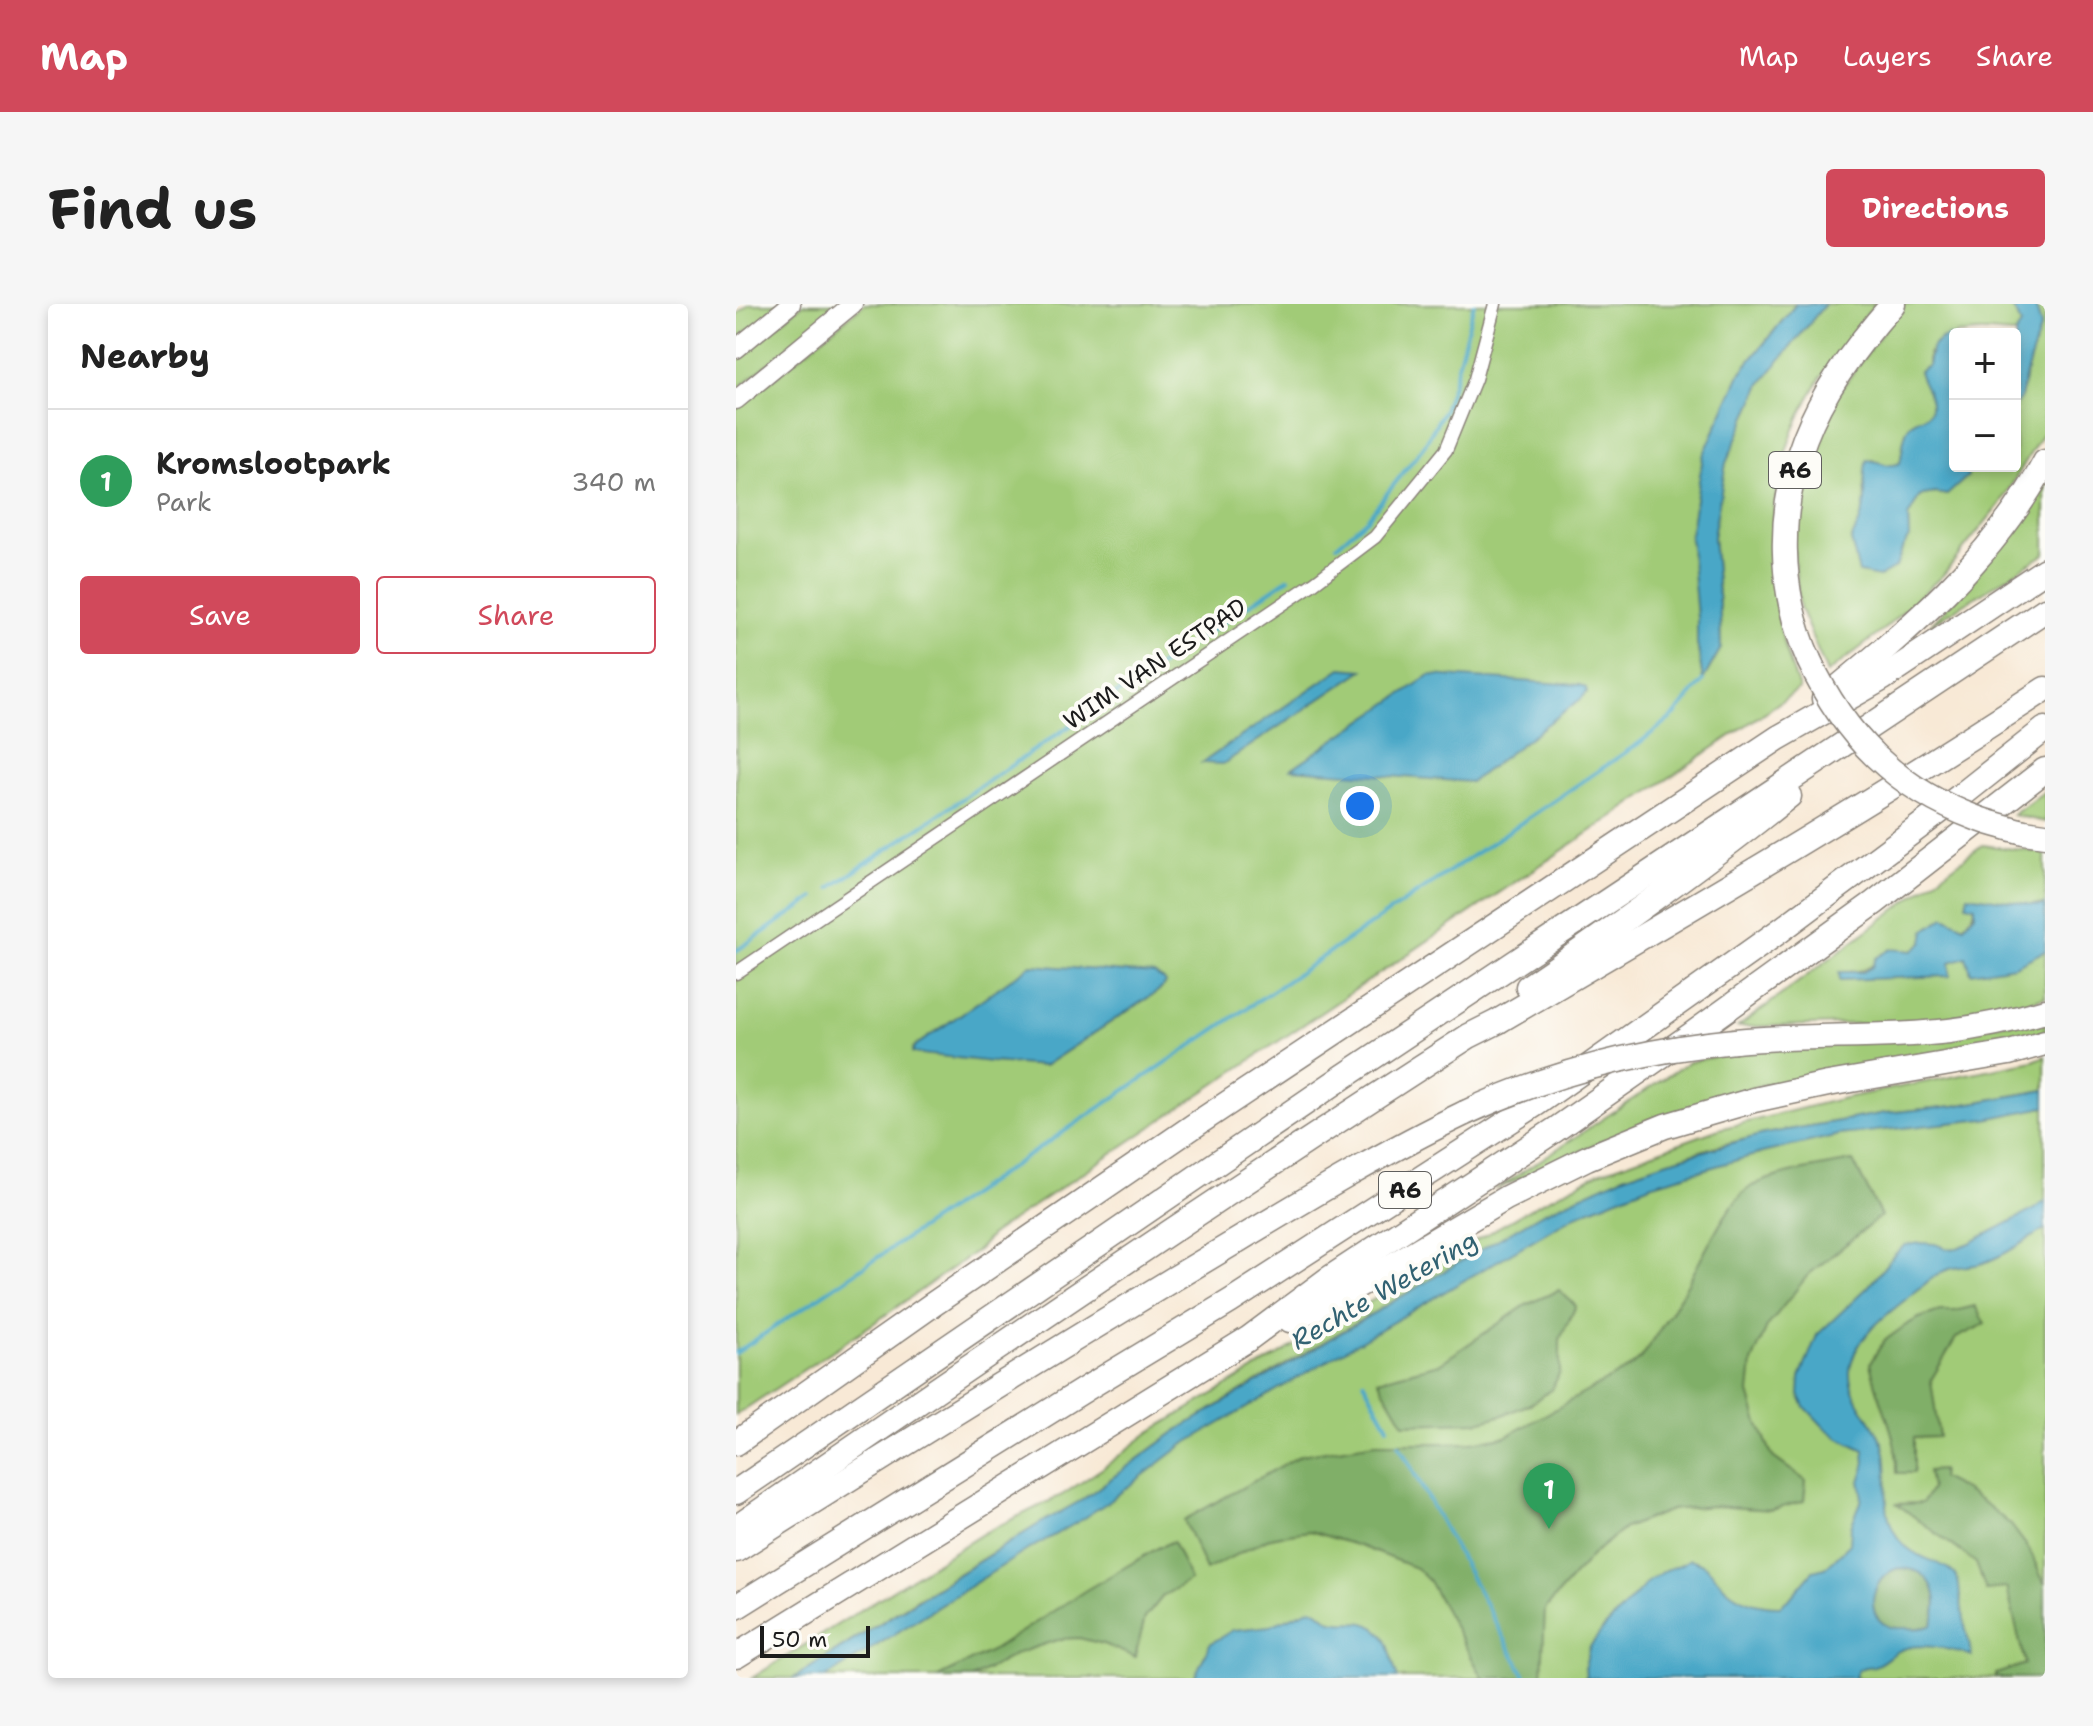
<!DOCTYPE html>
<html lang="en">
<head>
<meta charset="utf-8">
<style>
  body { margin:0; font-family:"Shantell Sans",sans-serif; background:#f6f6f6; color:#222 }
  .controls { position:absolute; right:24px; top:24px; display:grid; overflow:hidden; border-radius:8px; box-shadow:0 4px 12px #0003 }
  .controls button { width:72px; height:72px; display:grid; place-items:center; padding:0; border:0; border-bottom:2px solid #e0e0e0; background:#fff; color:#222; font:40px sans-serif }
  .scale { position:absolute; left:24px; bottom:20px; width:110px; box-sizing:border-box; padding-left:8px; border:4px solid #1c1c1c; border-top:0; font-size:22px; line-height:28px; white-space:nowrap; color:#1c1c1c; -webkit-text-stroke:6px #fdfcf7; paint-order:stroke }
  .you { position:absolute; left:624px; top:502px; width:28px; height:28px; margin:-20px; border:6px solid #fff; border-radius:50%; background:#1a73e8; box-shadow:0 0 0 12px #1a73e833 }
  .badge { display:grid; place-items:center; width:52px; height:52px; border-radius:50%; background:#d1495b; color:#fff; font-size:26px; font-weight:700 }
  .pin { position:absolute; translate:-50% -66px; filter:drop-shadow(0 2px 4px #0008) }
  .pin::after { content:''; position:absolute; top:42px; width:28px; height:24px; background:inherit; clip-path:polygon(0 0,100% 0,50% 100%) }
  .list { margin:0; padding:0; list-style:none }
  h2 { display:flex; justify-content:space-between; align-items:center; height:104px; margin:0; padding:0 32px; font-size:34px }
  h2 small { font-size:26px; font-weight:400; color:#767676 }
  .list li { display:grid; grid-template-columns:52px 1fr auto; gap:24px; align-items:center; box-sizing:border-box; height:144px; padding:0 32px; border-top:2px solid #e0e0e0 }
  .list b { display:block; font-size:30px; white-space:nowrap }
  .list p { margin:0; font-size:26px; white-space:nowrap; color:#767676 }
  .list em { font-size:26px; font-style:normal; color:#767676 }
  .actions { display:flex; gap:16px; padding:24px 32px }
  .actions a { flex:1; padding:18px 0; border:2px solid #d1495b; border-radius:8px; text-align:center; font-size:28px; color:#d1495b }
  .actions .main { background:#d1495b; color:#fff }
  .map { position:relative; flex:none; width:1309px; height:1374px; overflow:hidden; border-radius:8px }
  header { display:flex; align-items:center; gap:48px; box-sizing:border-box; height:112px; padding:0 40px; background:#d1495b; color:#fff }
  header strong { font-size:38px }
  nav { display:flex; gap:44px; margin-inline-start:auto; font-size:28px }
  .intro { display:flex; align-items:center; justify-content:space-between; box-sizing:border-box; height:192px; padding:0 48px }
  h1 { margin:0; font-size:56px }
  .button { padding:20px 36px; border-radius:8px; background:#d1495b; color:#fff; font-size:28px; font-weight:700 }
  main { display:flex; gap:48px; padding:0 48px }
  aside { flex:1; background:#fff; border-radius:8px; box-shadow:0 4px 12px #0003 }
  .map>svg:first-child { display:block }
  .green { fill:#a1cb77; stroke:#5e744a; stroke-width:2; fill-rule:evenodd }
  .forest { fill:#80af68; stroke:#4e6642; stroke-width:2 }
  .water { fill:#48a7c7; stroke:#326272; stroke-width:2; fill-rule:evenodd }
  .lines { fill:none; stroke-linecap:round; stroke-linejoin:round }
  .stream { stroke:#48a7c7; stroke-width:4 }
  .street-casing { stroke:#8a8279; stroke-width:15 }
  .secondary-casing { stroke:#8a8279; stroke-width:21 }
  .highway-casing { stroke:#8a8279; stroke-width:27 }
  .street { stroke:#fff; stroke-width:12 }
  .secondary { stroke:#fff; stroke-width:18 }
  .highway { stroke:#fff; stroke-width:24 }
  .highway-bridge-casing { stroke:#8a8279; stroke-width:27; stroke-linecap:butt }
  .highway-bridge { stroke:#fff; stroke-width:24 }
  .labels { text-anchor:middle; stroke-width:8; stroke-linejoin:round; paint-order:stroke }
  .shield { fill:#fdfcf7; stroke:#605f5e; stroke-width:2 }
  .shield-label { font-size:22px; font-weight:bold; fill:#1c1c1c }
  .street-label { font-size:24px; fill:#1c1c1c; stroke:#fdfcf7 }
  .water-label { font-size:26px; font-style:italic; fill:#326272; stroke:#fdfcf7 }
</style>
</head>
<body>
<header>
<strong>Map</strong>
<nav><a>Map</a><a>Layers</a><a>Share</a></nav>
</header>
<div class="intro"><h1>Find us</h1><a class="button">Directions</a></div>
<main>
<aside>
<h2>Nearby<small></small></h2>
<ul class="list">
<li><span class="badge" style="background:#2e9e5b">1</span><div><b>Kromslootpark</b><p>Park</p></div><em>340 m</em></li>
</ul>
<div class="actions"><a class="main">Save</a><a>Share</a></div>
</aside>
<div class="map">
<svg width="1309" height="1374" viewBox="0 0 1309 1374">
  <rect width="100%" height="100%" fill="#fdfcf7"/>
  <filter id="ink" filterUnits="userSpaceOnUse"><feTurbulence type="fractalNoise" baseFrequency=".0125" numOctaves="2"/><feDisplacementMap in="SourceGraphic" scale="16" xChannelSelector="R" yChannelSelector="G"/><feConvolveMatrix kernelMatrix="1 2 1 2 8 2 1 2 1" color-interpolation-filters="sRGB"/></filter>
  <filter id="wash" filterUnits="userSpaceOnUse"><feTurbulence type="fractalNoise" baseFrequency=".006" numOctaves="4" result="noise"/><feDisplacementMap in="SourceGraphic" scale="32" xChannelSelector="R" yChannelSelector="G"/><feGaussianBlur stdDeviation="1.8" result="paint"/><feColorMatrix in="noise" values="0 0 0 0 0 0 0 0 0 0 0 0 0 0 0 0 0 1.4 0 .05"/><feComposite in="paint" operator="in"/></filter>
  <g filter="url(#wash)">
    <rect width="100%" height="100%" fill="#f8e9d6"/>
    <g class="green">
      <path d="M13,0h31l-44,36v-25z"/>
      <path d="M67,0h38l-105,86v-31z"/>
      <path d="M128,0h932l-55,68 -44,246v25l6,36 18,-31 -1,-31 -7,-80 12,-74 36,-79 64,-80h50c-31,39 -64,81 -82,128 -25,63 -26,134 -12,199 4,20 12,39 18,58l-181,124 -626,421 -13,15 -102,72 -141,94v-1006zM296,661l133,18 -4,6 -117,77 -130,-19z"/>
      <path d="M1167,0h106l8,11 4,10 -6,9c-11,0 -23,-2 -33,-2 -9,0 -18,2 -27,2v2l-7,1 -20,16v13l-9,5c5,12 22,38 6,46 -6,3 -12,3 -16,9 -7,10 -6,26 -9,37 -9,5 -19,1 -28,-3l-8,21 1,23 -5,20 -9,17 45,26 6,-18 7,-12 -1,-20 11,-20 3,-2 14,-2 11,2 20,-23 -3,-6h51v-60l6,-9 5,-24 15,-47 -6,-22h10l-1,127 -44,73 -57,71 -62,57 -54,41 -27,-65 -8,-66 11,-72 25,-63z"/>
      <path d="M1309,180v70l-115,71 38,-40z"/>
      <path d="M1309,487v31l-32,-7z"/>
      <path d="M1246,541l63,8v51l-70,2c-2,26 -35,25 -52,36 -1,0 -9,8 -10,9l-22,-2c-21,19 -22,23 -51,23l110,3v-13l17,-6 4,17 74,-22v46l-44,12 -79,13 -184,5z"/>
      <path d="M1309,715v13l-35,10 -248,43 -113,35 -154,70 194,-128 60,-12z"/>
      <path d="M1309,752v34l-91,16 -69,7 -114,20 -58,14 -89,29 -166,87 -152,89 -130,79 -94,69 -43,24 -125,77 -120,77h-42l232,-145 78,-38 41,-27 47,-36 152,-91 235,-136 64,-33 118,-43 125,-31 189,-37z"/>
      <path d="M1309,796v578h-1220l134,-85 311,-212 328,-187 138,-47z"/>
    </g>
    <g class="forest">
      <path d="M1117,857l28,55 -73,59 -41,52 -15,35 -3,31 8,27 16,37 33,24 -2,20 -32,9 -60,-4 -41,4 -46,18 -31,25 -49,56 -3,69h-59l-54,-97 -13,-13 -54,-21 -52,-16 -21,3 -22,5 -61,31 -22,-50 117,-65 74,-12h89l41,-6 124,-69 12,-10 9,-13c13,-20 26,-41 38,-62 15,-26 40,-83 64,-97 25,-13 73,-20 101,-25z"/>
      <path d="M823,986l17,16 -16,33v33l-8,17 -22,15 -27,11 -25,7 -74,2 -26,-44 61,-16 87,-59z"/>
      <path d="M1239,1002l10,18 -29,14 -25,42 8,57 -25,1v35h-17c1,-42 -19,-70 -27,-110l14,-22 22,-16 13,-7 21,-7h15z"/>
      <path d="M1206,1166l-1,8 22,11 24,16 24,20 18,24 16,36v93h-49v-4l29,-10 -18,-76 -21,2 -10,-27 -79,-59 25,-1 9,-14 -3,-18z"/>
      <path d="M437,1237l17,39 -27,16 -18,22 -10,39 -32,-13 -24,-6 -19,1 -42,14 -46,25h-36l57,-28 93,-60 72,-42z"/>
      <path d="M1163,1264c35,0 42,28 33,57 -9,4 -16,4 -25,3 -6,0 -13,1 -19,-2 -27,-12 -14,-53 11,-58z"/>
    </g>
    <g class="water">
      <path d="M1060,0h29l-64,80 -35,79 -13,74 7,80 1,31 -18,32 -6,-37v-25l-7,-82 13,-80 38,-84z"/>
      <path d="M1273,0h26l6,22 -15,47 -5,24 -6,9v-72l6,-9 -4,-10z"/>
      <path d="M1212,32h7v84l-4,8 -1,11 5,7v20h9l4,10 -21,19 -11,-2 -13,2 -4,2 -11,20 1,20 -7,12 -6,18 -17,10 -20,-4 -8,-33c6,-12 12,-24 14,-39 1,-14 -3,-27 2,-41 12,0 21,9 33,3 3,-11 2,-27 9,-37 7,-10 22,-6 22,-19 1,-13 -9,-23 -12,-36l9,-5c3,-17 2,-22 20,-30z"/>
      <path d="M605,364l22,2 -140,94 -21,-1z"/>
      <path d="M694,371l150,10 6,3 1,4 -5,6 -111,84 -180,-13z"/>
      <path d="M1232,591l73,11 4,-2v47l-30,15 -44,7 -5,-16 -16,5v14l-110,4 -1,-8h24l9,-5 4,-9 15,-9 22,2 10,-9 2,-12 20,-13 19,9 11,-12v-8l-9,-2z"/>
      <path d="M295,661l123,9 10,6 1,3 -4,6 -117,77 -53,-4 -79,-9 2,-6z"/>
      <path d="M1309,786v17l-59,12 -147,16 -77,18 -112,32 -74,30 -393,230 -75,57 -32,21 -47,26 -204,129h-31l120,-76 125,-78 43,-24 94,-69 282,-168 83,-49 39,-18 44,-20 41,-14 99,-28 121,-21 69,-7z"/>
      <path d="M1309,897v28c-20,12 -42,28 -65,35 -11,3 -24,2 -36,7 -11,5 -20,14 -29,21 -24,20 -62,44 -65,79 -2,29 27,51 34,77 7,28 -4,59 11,85 17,30 50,25 62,45 3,6 2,12 3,18 3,20 7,40 12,60 -22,-7 -55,-16 -76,-4 -7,4 -14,12 -22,14 -10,2 -16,0 -19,12h-269l-1,-11 4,-19 13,-18 47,-49 17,-11 16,-6 8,-5c21,6 21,15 35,28 16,15 35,19 55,19l11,-9 22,-26 12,-3 25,-24 1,-18 10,-24 1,-10 -2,-11 5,-15 -1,-16 -27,-13 -13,-10 -19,-20 -6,-12 1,-17 17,-43 51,-48 26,-32 11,-10 17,-2 13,1 13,5 9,-1 13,-5 61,-32zM1163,1264c34,0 43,29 33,57 -9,4 -16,4 -25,3 -6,0 -13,1 -19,-2 -27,-12 -14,-53 11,-58z"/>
      <path d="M576,1304c8,3 12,10 20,13 10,3 21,0 32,2 28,7 25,33 34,55h-204l16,-34 23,-14 37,-4z"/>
    </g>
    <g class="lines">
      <g class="stream">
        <path d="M601,241l30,-26 57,-73 20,-36 9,-26 21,-80"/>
        <path d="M94,584l459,-310"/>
        <path d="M0,647l78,-53"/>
        <path d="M0,1049l902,-609 37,-29 28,-35"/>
        <path d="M627,1077l25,46"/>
        <path d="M663,1141l127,233"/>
      </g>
    </g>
  </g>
  <g filter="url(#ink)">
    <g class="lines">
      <g class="street-casing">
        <path id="street" d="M0,669l578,-390 61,-46 71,-87 29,-71 20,-75"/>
      </g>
      <g class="secondary-casing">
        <g id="secondary">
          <path d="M0,45l55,-45"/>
          <path d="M0,96l117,-96"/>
        </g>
      </g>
      <g class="highway-casing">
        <g id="highway">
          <path d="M1073,356c-31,-70 -32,-151 -4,-222 18,-47 54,-96 88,-134"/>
          <path d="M1088,395c84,-69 169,-139 221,-237"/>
          <path d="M1288,528l21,3"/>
          <path d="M792,683c89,-61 177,-123 261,-191"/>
          <path d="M999,737c71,-7 143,-2 214,-10 32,-4 65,-11 96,-20"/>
          <path d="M554,1016l47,-22 169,-100 81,-40 78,-32 89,-26 74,-16 181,-31 36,-10"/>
          <path d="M0,1139l196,-138 269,-184 577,-383 105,-60 162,-108"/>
          <path d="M0,1188l607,-415 702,-467"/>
          <path d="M0,1224c242,-168 485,-333 733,-492l28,-14c184,-108 369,-215 548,-333"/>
          <path d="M0,1246c145,-92 292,-183 439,-272 96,-57 190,-117 290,-165"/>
          <path d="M0,1303l356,-222 139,-84 305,-197 245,-174 182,-136 82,-65"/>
          <path d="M0,1352l512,-317 79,-59 228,-150 136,-95 183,-132 171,-133"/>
        </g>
      </g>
      <use href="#street" class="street"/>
      <use href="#secondary" class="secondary"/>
      <use href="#highway" class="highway"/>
      <g class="highway-bridge-casing">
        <g id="highway-bridge">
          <path d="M1073,356c35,76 88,129 167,158 16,6 32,10 48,14"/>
          <path d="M729,809c85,-40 177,-63 270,-72"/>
        </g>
      </g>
      <use href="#highway-bridge" class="highway-bridge"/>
    </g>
  </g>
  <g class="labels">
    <g class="shield">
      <rect x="1033" y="148" width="52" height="36" rx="6"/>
      <rect x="643" y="868" width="52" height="36" rx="6"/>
    </g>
    <g class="shield-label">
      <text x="1059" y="174">A6</text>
      <text x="669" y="894">A6</text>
    </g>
    <g class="street-label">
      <text transform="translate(419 360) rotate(-34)" y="8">WIM VAN ESTPAD</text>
    </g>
    <g class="water-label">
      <text transform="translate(648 986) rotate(-30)" y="9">Rechte Wetering</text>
    </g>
  </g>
</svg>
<div class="controls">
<button>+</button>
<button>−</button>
</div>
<div class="scale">50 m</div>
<div class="you"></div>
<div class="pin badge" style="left:813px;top:1225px;background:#2e9e5b">1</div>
</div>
</main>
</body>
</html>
